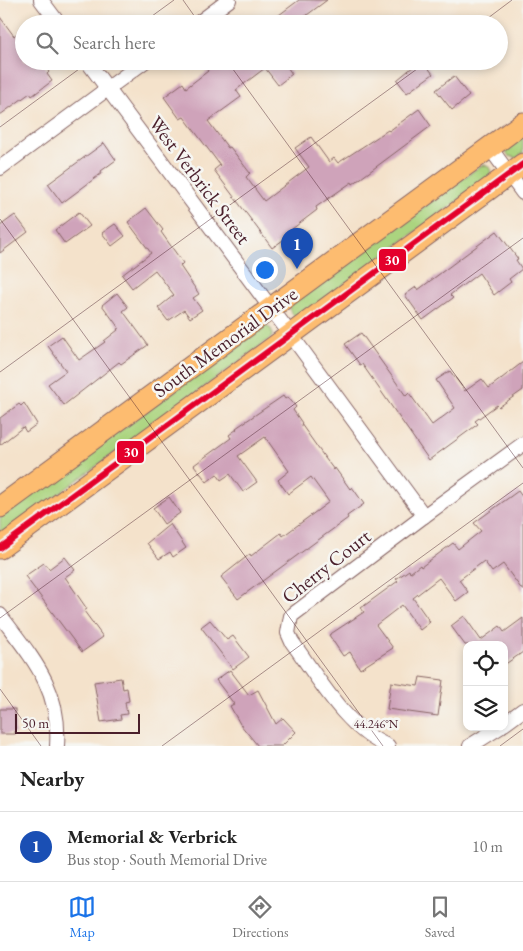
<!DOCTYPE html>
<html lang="en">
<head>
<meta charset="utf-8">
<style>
  body { margin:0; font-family:"EB Garamond",serif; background:#f2f2f2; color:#222 }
  .controls { position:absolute; right:15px; bottom:15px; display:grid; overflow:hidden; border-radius:10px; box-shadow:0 2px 8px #0003 }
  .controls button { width:45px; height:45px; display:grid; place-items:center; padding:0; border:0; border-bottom:1px solid #e0e0e0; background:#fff; color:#222; font:25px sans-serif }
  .scale { position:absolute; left:15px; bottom:12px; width:125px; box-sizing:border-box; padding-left:5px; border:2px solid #4a1f2b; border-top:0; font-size:14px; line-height:18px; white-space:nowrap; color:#4a1f2b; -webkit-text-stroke:4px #f6f6f2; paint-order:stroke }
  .you { position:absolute; left:264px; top:269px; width:18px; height:18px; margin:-12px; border:4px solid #fff; border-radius:50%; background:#1a73e8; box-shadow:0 0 0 8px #1a73e833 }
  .badge { display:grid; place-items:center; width:32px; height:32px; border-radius:50%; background:#1a73e8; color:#fff; font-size:16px; font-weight:700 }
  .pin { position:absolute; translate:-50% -41px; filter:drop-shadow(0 1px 2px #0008) }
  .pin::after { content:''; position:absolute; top:26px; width:18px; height:15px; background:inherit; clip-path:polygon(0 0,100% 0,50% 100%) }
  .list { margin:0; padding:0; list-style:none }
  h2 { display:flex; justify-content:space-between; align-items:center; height:65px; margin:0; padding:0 20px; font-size:21px }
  h2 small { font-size:16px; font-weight:400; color:#767676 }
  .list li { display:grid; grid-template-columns:32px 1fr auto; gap:15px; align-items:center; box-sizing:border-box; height:70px; padding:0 20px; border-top:1px solid #e0e0e0 }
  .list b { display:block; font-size:19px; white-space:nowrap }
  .list p { margin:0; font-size:16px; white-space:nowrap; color:#767676 }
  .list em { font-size:16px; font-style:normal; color:#767676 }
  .icon { flex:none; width:28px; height:28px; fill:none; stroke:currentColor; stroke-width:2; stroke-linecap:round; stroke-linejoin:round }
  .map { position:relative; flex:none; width:523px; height:746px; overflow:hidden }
  .search { position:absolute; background:#fff; box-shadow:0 2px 8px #0003; left:15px; right:15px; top:15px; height:55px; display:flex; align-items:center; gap:12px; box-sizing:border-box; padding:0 18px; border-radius:28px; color:#767676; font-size:19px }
  .sheet { height:135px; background:#fff }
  nav { display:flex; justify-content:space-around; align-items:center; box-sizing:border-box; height:70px; border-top:1px solid #e0e0e0; background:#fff; font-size:14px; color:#767676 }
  nav a { display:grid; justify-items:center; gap:2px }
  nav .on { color:#1a73e8 }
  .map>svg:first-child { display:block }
  .green { fill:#abd47f; stroke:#7a7a55 }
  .building { fill:#cfa3ba }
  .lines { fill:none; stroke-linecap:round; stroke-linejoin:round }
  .minor-casing { stroke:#866363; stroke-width:16 }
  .primary-casing { stroke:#866363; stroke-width:23 }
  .minor { stroke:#fff; stroke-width:14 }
  .primary { stroke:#fdbc6f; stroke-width:21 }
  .bus-1-casing { stroke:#f6f6f2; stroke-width:10 }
  .bus-1 { stroke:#e4002b; stroke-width:6 }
  .ticks { fill:none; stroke:#4a1f2b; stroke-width:1; stroke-opacity:0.45 }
  .labels { text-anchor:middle; stroke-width:5; stroke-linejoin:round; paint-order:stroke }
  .street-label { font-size:20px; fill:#4a1f2b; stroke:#f6f6f2 }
  .ticks-label { font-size:12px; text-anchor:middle; fill:#4a1f2b; stroke:#f6f6f2; stroke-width:5; stroke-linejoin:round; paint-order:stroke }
  .line-badge { stroke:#f6f6f2; stroke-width:2 }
  .badge-label { font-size:14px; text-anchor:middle; font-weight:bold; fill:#fff }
</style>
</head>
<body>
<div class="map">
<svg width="523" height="746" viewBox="0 0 523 746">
  <rect width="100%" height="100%" fill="#f6f6f2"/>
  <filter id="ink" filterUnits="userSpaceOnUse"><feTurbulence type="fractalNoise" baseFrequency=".02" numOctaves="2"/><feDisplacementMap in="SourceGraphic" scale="10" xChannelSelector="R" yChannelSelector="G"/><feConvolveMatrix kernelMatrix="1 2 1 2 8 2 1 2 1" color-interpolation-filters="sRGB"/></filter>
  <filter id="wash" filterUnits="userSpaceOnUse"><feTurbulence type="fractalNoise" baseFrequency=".0096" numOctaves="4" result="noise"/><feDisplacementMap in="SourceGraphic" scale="20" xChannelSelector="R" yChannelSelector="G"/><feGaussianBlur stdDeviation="1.12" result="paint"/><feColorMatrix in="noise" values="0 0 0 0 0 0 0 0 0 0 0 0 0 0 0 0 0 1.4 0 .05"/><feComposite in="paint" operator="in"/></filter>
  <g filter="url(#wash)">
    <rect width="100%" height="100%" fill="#f4e2cb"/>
    <g class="green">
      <path d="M523,134v19l-6,5 -9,-2 -3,-7z"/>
      <path d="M485,165l5,3 1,5 -2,5 -190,139c-6,-1 -8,-3 -10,-9l3,-5 188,-137z"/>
      <path d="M265,325l6,4 2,5 -2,4 -271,199v-19z"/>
    </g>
    <g id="blocks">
      <g class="building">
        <path d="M299,0h28l-32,24h-28z"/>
        <path d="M0,17l14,19 3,-2 7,9v18h17l8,11 -2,2 5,7 -20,15 -2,-3 -30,22z"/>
        <path d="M212,61h71l9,13 -14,11 -13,-17 -29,22 5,7 -33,24 20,27 2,-1 20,26 -4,4 18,24 45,-34 -14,-19 16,-11 18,25 5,-4 4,5 50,-33 1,1 30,-22 12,17 -78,58 -1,-2 -36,25 1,3 -25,19 2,3 -22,16 -58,-78 6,-5 -36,-48 -4,2 -16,-22 19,-14 3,5 22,-17 -3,-5z"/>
        <path d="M420,61h3l10,13 -26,19 -10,-13z"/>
        <path d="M454,76l15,20 -17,14 -16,-20z"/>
        <path d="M104,143l12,17 -15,11 1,2 -40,30 -14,-19z"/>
        <path d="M146,208l17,22 -2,2 22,31 -3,3 19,28 -6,4 9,12 -12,8 -6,-8 -16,11 -10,-13 16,-13 -19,-25 -23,18 -10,-13 29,-22 -23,-31z"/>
        <path d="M79,212l11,14 -25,18 -10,-14z"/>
        <path d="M15,215l13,17 -28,21v-27z"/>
        <path d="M115,224l10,12 -13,10 -10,-13z"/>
        <path d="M497,231l21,28 -2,1 6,9 -13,10 2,3 -17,13 -15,-22 -29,22 3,3 -30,22 -18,-25 11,-8 2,3z"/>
        <path d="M117,293l11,14 -5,4 25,34 -27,19 -2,-2 -55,43 -16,-21 18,-13 -18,-25 14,-10 17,24 26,-18 -1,-1 14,-11 -1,-1 2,-1 -17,-23z"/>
        <path d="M361,333l45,63 3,-3 23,32 23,-17 -19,-28 14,-9 15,20 17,-12 7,9 34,-26v28l-24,17 -2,-2 -22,16 3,3 -49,36 -67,-96 -2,1 -15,-21z"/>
        <path d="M283,396l2,3 3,-2 8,10 -3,3 9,13 -1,1 24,34 9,12 1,-2 15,21 2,-2 12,17 -17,12 1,2 -110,81 -17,-22 29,-23 1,2 30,-23 2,3 46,-34 -18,-25 -23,17 -10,-14 11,-9 -24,-34 -27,19 19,26 -14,10 -13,-18 -9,6 -4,-6 -10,8 -13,-17 37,-27 -2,-3 8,-6 -1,-1z"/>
        <path d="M24,403l13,21 -11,8 -3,-5 -23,18v-27l19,-14 2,2z"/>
        <path d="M518,491l5,7v93l-20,-27 -11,8 -8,-11 -25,19 9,12 -12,9 -17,-23 -26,20 17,24 -10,8 -18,-25 -26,20 17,23 -33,21 -10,-17 -7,4 -14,-21 35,-23 -3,-4 37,-27 -2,-2 13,-9 1,3 10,-8 1,2 32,-24 5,6 23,-18 -7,-8z"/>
        <path d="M169,497l11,16 -16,11 -11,-16z"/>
        <path d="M170,524l16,24 -13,9 -3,-5 -11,7 -12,-16z"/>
        <path d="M65,557l10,13 -10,7 22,32 -3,2 19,26 -21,15 -57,-76 19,-13 5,6z"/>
        <path d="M464,616l17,24 19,-14 4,6 19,-14v34l-19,13v-20h-39l-14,-19z"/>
        <path d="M210,620l17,20 6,-4 16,21 -16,12 -32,-42z"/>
        <path d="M230,670l19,25 9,-5 18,34 7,-6 13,14 -14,14h-24l-18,-22 -10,-18 4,-2 -18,-24z"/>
        <path d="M420,677l23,3 -5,36 -51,-7 4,-27 27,4z"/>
        <path d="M121,678l2,11 4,-1 2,13 -4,1 2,12 -7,1 1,4 -20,3 -7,-40z"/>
        <rect x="0" y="709" width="15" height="25"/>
      </g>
    </g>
  </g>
  <g filter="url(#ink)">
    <use href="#blocks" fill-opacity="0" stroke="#866363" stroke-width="1"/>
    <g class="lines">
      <g class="minor-casing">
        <g id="minor">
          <path d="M41,0l18,24"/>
          <path d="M197,24l32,-24"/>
          <path d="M87,61l204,274 133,181"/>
          <path d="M490,148l33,45"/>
          <path d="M0,168l145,-107"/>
          <path d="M0,615c32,43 61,73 57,131"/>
          <path d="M504,724l19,-14"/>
          <path d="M388,746c-41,-16 -71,-70 -96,-104l-4,-9 3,-17 133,-100 99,-72"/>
          <path d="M470,746l30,-19"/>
        </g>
      </g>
      <g class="primary-casing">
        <g id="primary">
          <path d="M0,507l523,-384"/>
          <path d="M0,548l523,-384"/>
        </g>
      </g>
      <use href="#minor" class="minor"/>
      <use href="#primary" class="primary"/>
      <g class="bus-1-casing">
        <path id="bus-1" d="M0,548l523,-384"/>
      </g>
      <use href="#bus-1" class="bus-1"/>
    </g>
  </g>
  <path class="ticks" d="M183,0l17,24M141,24l33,-24M480,24l32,-24M227,61l296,407M0,127l90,-66M0,219l383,527M0,372l428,-311M0,618l523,-380M0,689l41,57M162,746l361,-263M500,746l23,-17"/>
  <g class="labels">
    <g class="street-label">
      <text transform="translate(200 180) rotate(53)" y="7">West Verbrick Street</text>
      <text transform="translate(225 342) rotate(-36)" y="7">South Memorial Drive</text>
      <text transform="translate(326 566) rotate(-38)" y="7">Cherry Court</text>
    </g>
  </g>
  <g class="ticks-label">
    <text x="376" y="728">44.246°N</text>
  </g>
  <g class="line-badge">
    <rect x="378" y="248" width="29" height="24" rx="5" fill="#e4002b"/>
    <rect x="116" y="440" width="29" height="24" rx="5" fill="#e4002b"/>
  </g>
  <g class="badge-label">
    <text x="392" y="265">30</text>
    <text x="131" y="457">30</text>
  </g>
</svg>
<div class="controls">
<button><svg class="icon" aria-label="locate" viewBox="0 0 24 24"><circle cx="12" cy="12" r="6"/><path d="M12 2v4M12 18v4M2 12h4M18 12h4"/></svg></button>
<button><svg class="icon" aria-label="layers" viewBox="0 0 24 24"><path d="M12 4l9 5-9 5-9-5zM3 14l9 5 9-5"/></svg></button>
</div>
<div class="scale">50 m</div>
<div class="you"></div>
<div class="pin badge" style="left:297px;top:269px;background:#1a4fb4">1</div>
<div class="search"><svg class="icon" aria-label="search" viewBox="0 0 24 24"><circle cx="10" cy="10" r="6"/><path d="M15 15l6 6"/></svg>Search here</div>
</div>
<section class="sheet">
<h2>Nearby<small></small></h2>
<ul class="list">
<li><span class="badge" style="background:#1a4fb4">1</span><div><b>Memorial &amp; Verbrick</b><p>Bus stop · South Memorial Drive</p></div><em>10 m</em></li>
</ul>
</section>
<nav>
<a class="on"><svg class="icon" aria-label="map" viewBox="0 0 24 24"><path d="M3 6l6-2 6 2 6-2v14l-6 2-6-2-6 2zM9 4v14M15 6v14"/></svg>Map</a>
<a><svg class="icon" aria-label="directions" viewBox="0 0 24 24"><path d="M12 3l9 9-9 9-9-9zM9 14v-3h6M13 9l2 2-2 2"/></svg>Directions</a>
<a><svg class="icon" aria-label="saved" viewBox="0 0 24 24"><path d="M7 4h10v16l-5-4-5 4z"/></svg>Saved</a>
</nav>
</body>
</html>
